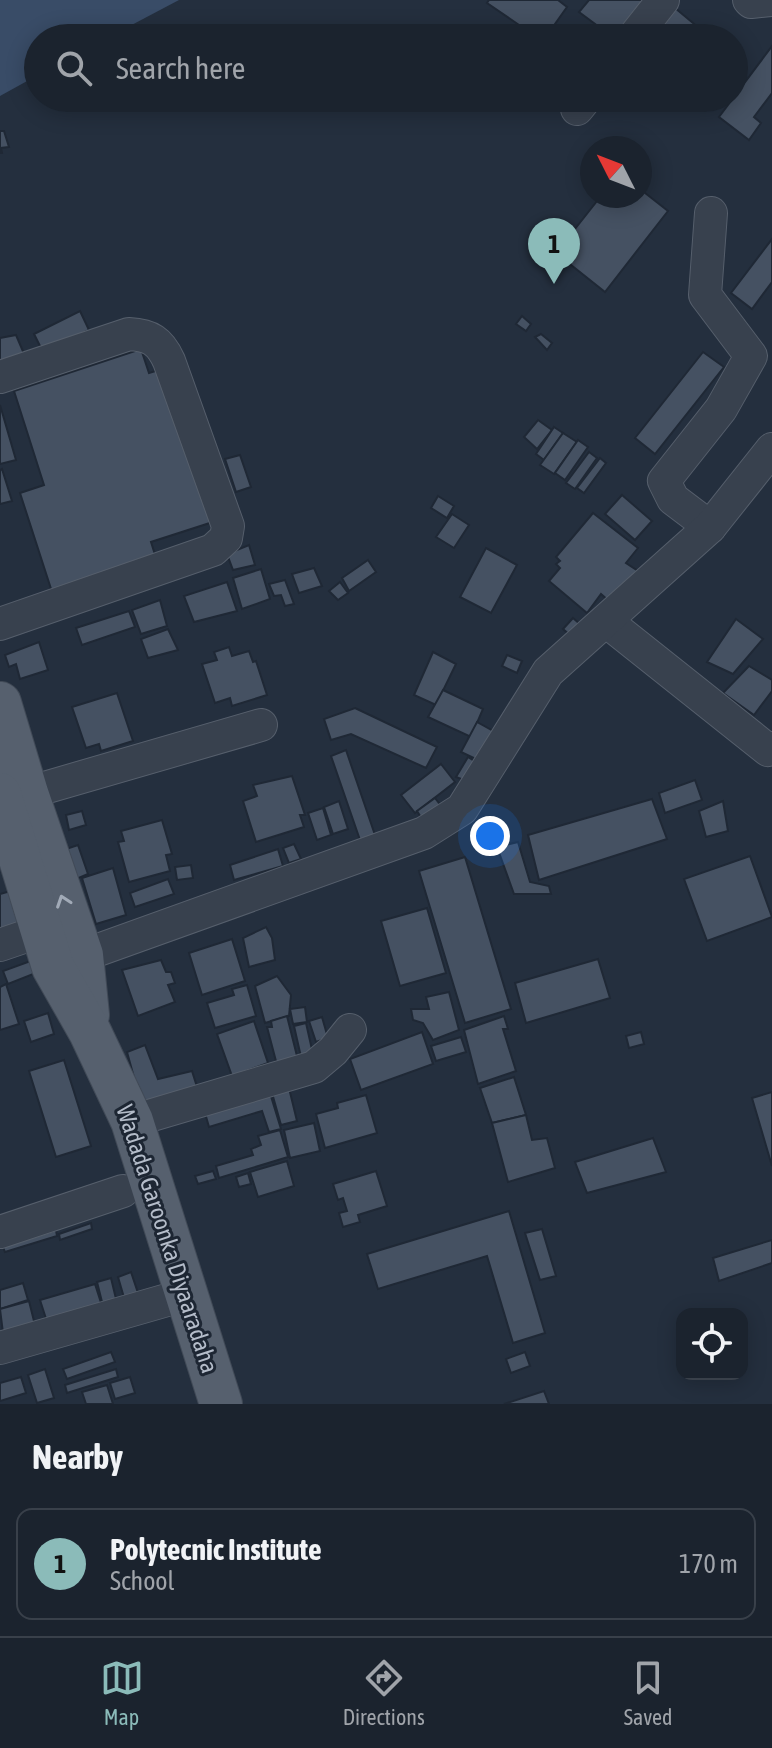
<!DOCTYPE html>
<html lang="en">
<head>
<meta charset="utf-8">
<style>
  body { margin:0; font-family:"Asap Condensed",sans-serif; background:#282f3a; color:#f1f3f6 }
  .controls { position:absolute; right:24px; bottom:24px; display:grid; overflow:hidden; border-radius:16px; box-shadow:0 4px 20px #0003 }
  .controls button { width:72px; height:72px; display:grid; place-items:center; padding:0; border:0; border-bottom:2px solid #39404a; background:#1b232e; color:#f1f3f6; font:40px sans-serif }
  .compass { position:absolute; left:580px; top:136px; width:72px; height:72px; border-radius:50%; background:#1b232e; box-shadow:0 4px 20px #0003; rotate:312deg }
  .you { position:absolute; left:490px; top:836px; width:28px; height:28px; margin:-20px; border:6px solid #fff; border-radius:50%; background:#1a73e8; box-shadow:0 0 0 12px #1a73e833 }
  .badge { display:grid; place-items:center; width:52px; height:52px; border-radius:50%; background:#8bbbb9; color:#111; font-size:26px; font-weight:700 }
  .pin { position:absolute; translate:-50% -66px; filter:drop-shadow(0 2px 4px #0008) }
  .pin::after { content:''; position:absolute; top:42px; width:28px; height:24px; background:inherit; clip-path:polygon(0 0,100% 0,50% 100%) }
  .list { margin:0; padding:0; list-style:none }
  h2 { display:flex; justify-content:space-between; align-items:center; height:104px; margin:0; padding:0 32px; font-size:34px }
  h2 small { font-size:26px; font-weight:400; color:#a0a4aa }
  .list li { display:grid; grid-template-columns:52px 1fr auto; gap:24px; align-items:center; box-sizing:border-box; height:112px; margin:0 16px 16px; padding:0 16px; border:2px solid #39404a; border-radius:16px }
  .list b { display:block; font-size:30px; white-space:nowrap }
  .list p { margin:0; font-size:26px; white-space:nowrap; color:#a0a4aa }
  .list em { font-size:26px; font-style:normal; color:#a0a4aa }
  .icon { flex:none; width:44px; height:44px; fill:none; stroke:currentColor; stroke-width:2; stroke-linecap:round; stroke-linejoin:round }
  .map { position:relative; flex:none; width:772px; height:1404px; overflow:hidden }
  .search { position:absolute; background:#1b232e; box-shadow:0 4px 20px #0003; left:24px; right:24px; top:24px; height:88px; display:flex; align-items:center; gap:20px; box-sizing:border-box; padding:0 28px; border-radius:44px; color:#a0a4aa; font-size:30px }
  .sheet { height:232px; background:#1b232e }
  nav { display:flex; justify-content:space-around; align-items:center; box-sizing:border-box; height:112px; border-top:2px solid #39404a; background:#1b232e; font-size:22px; color:#a0a4aa }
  nav a { display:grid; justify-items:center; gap:4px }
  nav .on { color:#8bbbb9 }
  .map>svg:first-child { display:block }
  .water { fill:#394c67 }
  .building { fill:#455162; stroke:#1f2835; stroke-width:2 }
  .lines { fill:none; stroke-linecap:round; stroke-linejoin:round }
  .minor-casing { stroke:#565f6c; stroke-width:34 }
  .major-casing { stroke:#414a57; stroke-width:44 }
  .minor { stroke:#38414e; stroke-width:32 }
  .major { stroke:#56606e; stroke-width:42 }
  .oneway { stroke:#a1aab7 }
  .labels { text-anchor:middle; stroke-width:6; stroke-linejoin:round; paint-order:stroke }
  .street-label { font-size:24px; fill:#b4bcc9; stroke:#1d2633 }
</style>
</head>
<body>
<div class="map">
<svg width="772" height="1404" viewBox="0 0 772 1404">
  <rect width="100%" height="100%" fill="#242f3e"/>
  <path class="water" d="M0,0h179l-72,38h-69v37l-38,21z"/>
  <g class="building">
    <path d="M489,0h69l9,7 -22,31h-7l-51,-35z"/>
    <path d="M589,0h57l-32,38 -35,-26z"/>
    <path d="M675,8l36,30h-61z"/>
    <path d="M772,46v47l-18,24 7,6 -12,17 -30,-23z"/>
    <path d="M0,131h4l5,16 -8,1 1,5h-2z"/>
    <path d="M640,189l28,22 -63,81 -49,-39 45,-57h39z"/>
    <path d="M772,239v43l-20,27 -21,-16z"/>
    <path d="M80,311l9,19 -46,22 -9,-18z"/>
    <path d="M522,316l9,8 -5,7 -10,-7z"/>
    <path d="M541,334l11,9 -5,7 -12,-13z"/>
    <path d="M16,335l9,21 -25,10v-28z"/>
    <path d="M141,349l8,24 13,-4 57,151 -68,22 6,19 -104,34 -33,-102 24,-8 -30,-94z"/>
    <path d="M703,352l21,15 -69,87 -20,-16z"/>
    <path d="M0,405l16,55 -16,4z"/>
    <path d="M538,420l14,10 -15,19 -13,-12z"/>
    <path d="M554,427l9,6 -19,27 -8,-6z"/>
    <path d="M563,433l14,9 -23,32 -14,-9z"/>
    <path d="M578,440l10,7 -23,33 -10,-7z"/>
    <path d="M589,452l8,6 -22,31 -9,-6z"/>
    <path d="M240,455l11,32 -15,5 -11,-33z"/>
    <path d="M600,458l6,5 -22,30 -7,-5z"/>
    <path d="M2,469l10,32 -12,3v-34z"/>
    <path d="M622,495l30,26 -17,19 -30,-26z"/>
    <path d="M438,496l16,10 -7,12 -16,-10z"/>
    <path d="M593,513l45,35 -12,15 12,8 -29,30 -8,-7 -14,19 -38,-32 11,-13 -4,-4 4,-3 -4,-4z"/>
    <path d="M452,514l17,11 -15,23 -18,-11z"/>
    <path d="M249,545l6,20 -22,5 -6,-16z"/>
    <path d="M486,548l31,17 -26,48 -31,-16z"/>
    <path d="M368,560l8,12 -27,19 -7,-13z"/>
    <path d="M314,568l8,18 -23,7 -7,-19z"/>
    <path d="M261,569l9,30 -28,10 -9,-31z"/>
    <path d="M285,580l9,24 -9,2 -4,-11 -7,1 -5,-12z"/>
    <path d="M227,582l10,29 -43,11 -10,-26z"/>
    <path d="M340,582l8,11 -10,7 -9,-9z"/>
    <path d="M160,600l7,26 -26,8 -9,-24z"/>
    <path d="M129,611l6,16 -53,18 -6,-17z"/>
    <path d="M573,618l8,7 -10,11 -8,-7z"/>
    <path d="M736,619l27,20 -30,35 -26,-12z"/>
    <path d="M168,629l10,21 -30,8 -7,-19z"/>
    <path d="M39,642l9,28 -28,9 -4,-15 -7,3 -4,-12z"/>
    <path d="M229,647l3,9 17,-5 4,11 3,-1 11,34 -35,11 -2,-8 -15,5 -13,-39 15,-4 -3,-8z"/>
    <path d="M433,652l23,12 -20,41 -22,-10z"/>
    <path d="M507,655l15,6 -5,12 -15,-7z"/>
    <path d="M749,666l23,14v11l-18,24 -31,-22z"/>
    <path d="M443,690l40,19 -12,28 -43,-20z"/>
    <path d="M117,693l16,48 -32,10 -2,-7 -13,4 -14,-41z"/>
    <path d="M355,708l82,39 -11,21 -75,-34 -20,6 -7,-21z"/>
    <path d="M477,722l18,10 -15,29 -19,-9z"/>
    <path d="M346,750l29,85 -15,5 -29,-84z"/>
    <path d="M468,757l11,7 -10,18 -13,-5z"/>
    <path d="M441,764l14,18 -40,31 -14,-18z"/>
    <path d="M292,776l13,39h-5l4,12 -48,15 -13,-41 14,-5 -4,-11z"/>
    <path d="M695,780l7,20 -37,13 -6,-20z"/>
    <path d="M435,798l10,13 -20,13 -8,-13z"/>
    <path d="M652,799l15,40 -128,41 -11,-45z"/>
    <path d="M339,801l9,28 -15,5 -9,-27z"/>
    <path d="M723,801l5,30 -22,6 -7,-26z"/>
    <path d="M323,808l8,27 -14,5 -9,-27z"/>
    <path d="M82,811l4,14 -17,5 -3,-15z"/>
    <path d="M162,820l10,34 -6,1 4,16 -41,11 -11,-40 6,-1 -3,-10z"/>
    <path d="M518,842l12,40 19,4 2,8h-37l-17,-47z"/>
    <path d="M294,844l7,15 -12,4 -6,-15z"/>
    <path d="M78,845l10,29 -14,6 -11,-30z"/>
    <path d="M278,849l5,17 -49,14 -4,-15z"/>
    <path d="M750,856l22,61 -65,24 -23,-62z"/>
    <path d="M465,857l46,152 -46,14 -46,-152z"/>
    <path d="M191,865l2,13 -16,2 -2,-13z"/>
    <path d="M113,868l13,47 -30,9 -14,-46z"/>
    <path d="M168,879l6,15 -39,13 -5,-14z"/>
    <path d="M14,890l10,39 -24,6v-41z"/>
    <path d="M427,908l19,65 -46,13 -19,-65z"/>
    <path d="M266,927l6,11 3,22 -26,7 -6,-29z"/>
    <path d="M232,939l13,42 -43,14 -13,-42z"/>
    <path d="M36,959l5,12 -33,13 -5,-13z"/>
    <path d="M598,959l12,39 -84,25 -11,-40z"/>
    <path d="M161,960l5,12h5l4,11 -7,2 7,17 -37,14 -16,-46z"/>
    <path d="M277,976l14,19 -2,21 -24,7 -10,-37z"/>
    <path d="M6,984l13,40 -19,6v-43z"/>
    <path d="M247,985l9,31 -41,12 -8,-25 27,-8 -2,-6z"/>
    <path d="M449,992l10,38 -26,10 -10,-17 -10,-3 -2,-11h18l-3,-12z"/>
    <path d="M305,1007l2,15 -14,2 -3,-15z"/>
    <path d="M48,1013l6,21 -23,8 -7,-21z"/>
    <path d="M287,1016l11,44 -21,5 -10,-38h5l-1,-6z"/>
    <path d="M504,1016l4,13h-5l13,42 -38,13 -14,-54z"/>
    <path d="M322,1017l6,21 -12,4 -7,-21z"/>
    <path d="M254,1021l14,42 -36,13 -15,-42z"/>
    <path d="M306,1023l7,31 -12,3 -7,-31z"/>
    <path d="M422,1032l11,32 -72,26 -11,-31z"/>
    <path d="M641,1032l3,12 -15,4 -3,-12z"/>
    <path d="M461,1037l5,15 -30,9 -5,-15z"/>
    <path d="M145,1045l13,34 34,-8 6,19 -53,11 -7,-9 -11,-40z"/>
    <path d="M64,1060l27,86 -35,11 -27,-86z"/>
    <path d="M514,1077l12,38 -34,8 -12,-35z"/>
    <path d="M289,1088l8,33 -16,4 -9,-32z"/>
    <path d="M772,1092v74l-20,-68z"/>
    <path d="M270,1093l11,36 -12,3 -7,-21 -53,16 -4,-14z"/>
    <path d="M366,1095l11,38 -52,15 -9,-34 22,-6 -1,-5z"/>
    <path d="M526,1115l6,25 15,-2 8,30 -47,14 -16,-59z"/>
    <path d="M314,1123l6,28 -30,7 -6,-28z"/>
    <path d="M280,1130l8,27 -69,21 -3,-12 37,-11 -2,-6 10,-4 -3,-9z"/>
    <path d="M653,1138l13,34 -79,21 -12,-31z"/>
    <path d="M287,1161l7,25 -36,11 -8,-25z"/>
    <path d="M213,1171l3,8 -18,5 -3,-8z"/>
    <path d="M376,1171l11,35 -29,9 2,7 -17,5 -4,-14 8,-2 -4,-13 -5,2 -5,-16z"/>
    <path d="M248,1173l3,11 -12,3 -3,-10z"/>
    <path d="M509,1211l36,122 -32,10 -26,-87 -109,33 -11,-35z"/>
    <path d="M91,1223l1,6 -32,11 -1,-6z"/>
    <path d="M542,1229l14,47 -16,4 -15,-47z"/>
    <path d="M56,1230l1,6 -52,16 -2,-5z"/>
    <path d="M772,1240v23l-53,18 -6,-23z"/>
    <path d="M131,1272l8,24 -14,5 -7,-24z"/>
    <path d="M111,1278l6,25 -14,3 -6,-24z"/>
    <path d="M23,1283l5,17 -28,9v-19z"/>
    <path d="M95,1284l8,25 -55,16 -8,-25z"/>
    <path d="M29,1301l6,24 -32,8 -3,-24z"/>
    <path d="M111,1352l4,10 -48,17 -4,-10z"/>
    <path d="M525,1352l5,14 -19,7 -5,-14z"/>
    <path d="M45,1369l9,29 -17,5 -9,-28z"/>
    <path d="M116,1369l2,8 -51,16 -2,-8z"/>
    <path d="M21,1377l5,16 -26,8v-18z"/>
    <path d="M130,1377l5,16 -20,6 -5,-16z"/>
    <path d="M107,1385l6,19h-27l-4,-12z"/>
    <path d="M544,1391l5,13h-45z"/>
  </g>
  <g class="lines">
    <g class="minor-casing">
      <g id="minor">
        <path d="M749,0l2,2 21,-2"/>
        <path d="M633,38l30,-38"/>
        <path d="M577,109l9,-11"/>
        <path d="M0,377l129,-43c21,1 31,7 40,27l59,165 -2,12 -13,12 -213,74"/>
        <path d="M710,527l-37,-28 -9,-18 57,-72 30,-53 -46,-61 6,-82"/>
        <path d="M606,621l162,129 4,-2"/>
        <path d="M27,793l234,-68"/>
        <path d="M0,945l41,-14"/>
        <path d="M62,963l362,-130 38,-24 86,-137 162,-145 62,-78"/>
        <path d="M132,1121l182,-54 19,-16 17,-21"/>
        <path d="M0,1232l123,-41"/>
        <path d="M0,1348l188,-54"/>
      </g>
    </g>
    <g class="major-casing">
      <g id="major">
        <path d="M0,703l27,90 55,162 6,60"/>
        <path d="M0,794l53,173 37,65 42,89 89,283"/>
      </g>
    </g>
    <use href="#minor" class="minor"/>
    <use href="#major" class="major"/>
  </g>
  <defs><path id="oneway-chevron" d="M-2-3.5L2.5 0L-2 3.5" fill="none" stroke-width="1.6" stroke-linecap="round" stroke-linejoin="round" transform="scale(2)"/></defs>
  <use class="oneway" href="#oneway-chevron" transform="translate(63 901) rotate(-109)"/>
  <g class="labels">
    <g class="street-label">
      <text transform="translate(167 1239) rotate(72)" y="8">Wadada Garoonka Diyaaradaha</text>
    </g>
  </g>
</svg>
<div class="controls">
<button><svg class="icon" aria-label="locate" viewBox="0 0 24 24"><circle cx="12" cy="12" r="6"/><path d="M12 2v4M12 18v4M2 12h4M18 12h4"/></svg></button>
</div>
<svg class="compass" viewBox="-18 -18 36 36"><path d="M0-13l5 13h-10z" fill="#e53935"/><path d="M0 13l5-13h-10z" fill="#a0a4aa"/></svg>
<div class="you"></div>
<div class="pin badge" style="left:554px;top:284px">1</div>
<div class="search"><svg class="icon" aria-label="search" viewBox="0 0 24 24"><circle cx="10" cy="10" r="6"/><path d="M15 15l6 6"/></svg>Search here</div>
</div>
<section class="sheet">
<h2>Nearby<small></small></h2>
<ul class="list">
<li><span class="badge">1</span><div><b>Polytecnic Institute</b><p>School</p></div><em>170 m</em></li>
</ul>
</section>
<nav>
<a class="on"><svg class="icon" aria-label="map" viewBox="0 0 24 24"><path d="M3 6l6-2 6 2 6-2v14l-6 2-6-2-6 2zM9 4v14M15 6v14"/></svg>Map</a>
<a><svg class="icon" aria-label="directions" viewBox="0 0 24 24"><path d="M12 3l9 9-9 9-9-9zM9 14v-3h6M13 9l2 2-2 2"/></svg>Directions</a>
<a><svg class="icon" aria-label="saved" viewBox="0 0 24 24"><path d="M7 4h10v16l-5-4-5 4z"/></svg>Saved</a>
</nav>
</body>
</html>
